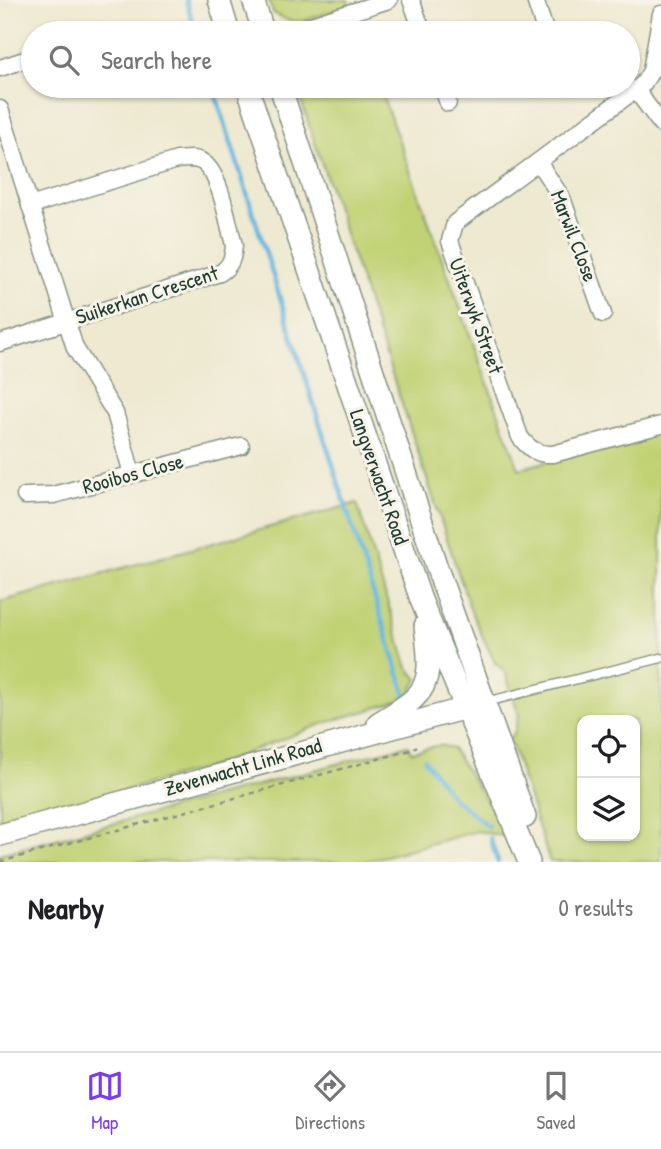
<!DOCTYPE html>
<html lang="en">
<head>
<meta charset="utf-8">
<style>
  body { margin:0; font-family:"Patrick Hand",sans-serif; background:#f6f6f6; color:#202124 }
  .controls { position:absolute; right:21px; bottom:21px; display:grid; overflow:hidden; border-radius:14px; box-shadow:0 2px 5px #0004 }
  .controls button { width:63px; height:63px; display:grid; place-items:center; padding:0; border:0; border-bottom:2px solid #e0e0e0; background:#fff; color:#202124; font:35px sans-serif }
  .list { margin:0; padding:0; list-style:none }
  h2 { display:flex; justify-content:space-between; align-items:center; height:91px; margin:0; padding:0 28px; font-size:30px }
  h2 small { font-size:23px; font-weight:400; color:#757577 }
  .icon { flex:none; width:38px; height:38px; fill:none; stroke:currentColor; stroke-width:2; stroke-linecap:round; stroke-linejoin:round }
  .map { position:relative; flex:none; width:661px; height:862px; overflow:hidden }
  .search { position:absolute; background:#fff; box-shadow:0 2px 5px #0004; left:21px; right:21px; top:21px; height:77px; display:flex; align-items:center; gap:18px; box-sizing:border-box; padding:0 24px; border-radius:38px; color:#757577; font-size:26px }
  .sheet { height:189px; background:#fff }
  nav { display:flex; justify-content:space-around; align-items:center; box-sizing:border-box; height:98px; border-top:2px solid #e0e0e0; background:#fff; font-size:19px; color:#757577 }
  nav a { display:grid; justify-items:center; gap:4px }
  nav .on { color:#7c3aed }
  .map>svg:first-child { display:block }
  .green { fill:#c1d274; stroke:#708854; stroke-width:2; fill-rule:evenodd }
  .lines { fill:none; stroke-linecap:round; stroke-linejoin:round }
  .stream { stroke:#63b6de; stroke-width:4.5 }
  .lane-casing { stroke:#869382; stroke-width:11 }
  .street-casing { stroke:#869382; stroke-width:19 }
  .secondary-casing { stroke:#869382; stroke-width:24 }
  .path { stroke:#869382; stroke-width:2.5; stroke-dasharray:5 5; stroke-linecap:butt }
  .lane { stroke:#fff; stroke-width:8 }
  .street { stroke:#fff; stroke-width:16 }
  .secondary { stroke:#fff; stroke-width:21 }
  .labels { text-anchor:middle; stroke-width:6; stroke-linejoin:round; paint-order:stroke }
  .street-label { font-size:21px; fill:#1f3d34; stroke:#f7f3e8 }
</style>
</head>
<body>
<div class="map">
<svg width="661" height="862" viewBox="0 0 661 862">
  <rect width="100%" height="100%" fill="#f7f3e8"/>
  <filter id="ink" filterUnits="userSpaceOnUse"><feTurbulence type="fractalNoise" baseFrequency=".0143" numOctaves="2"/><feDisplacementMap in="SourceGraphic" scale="14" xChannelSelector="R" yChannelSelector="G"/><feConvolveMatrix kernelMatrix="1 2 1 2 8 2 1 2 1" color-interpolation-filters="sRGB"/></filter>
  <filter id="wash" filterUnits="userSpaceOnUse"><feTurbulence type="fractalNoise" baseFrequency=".00686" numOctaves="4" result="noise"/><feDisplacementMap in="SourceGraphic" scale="28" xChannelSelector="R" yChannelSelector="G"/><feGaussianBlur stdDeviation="1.57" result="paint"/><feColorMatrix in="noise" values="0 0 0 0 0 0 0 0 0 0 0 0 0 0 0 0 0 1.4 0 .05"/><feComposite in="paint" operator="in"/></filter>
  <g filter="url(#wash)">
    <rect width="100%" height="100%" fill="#eee9d0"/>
    <g class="green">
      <path d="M269,0h79l2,6 -48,15 -15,-1 -14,-7z"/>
      <path d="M296,86h83l140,383 142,-38v431h-111l-41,-125 5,-3 5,-19 -14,-43 -10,-9 -23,-49zM582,720h53v116h-53z"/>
      <path d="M357,503l51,165 10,11 -7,13 -13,9 -76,23 -115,44 -207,56v-222z"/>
      <path d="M408,745l3,7 29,-7 12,3 46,71 6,17 -27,-5 -114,31h-363v-8z"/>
    </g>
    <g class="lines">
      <g class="stream">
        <path d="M186,0l10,33"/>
        <path d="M213,86l193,610"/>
        <path d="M424,759l28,38 36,29"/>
        <path d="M490,838l8,24"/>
      </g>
    </g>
  </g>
  <g filter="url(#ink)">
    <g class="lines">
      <g class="lane-casing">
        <path id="lane" d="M486,702l175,-44"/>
      </g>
      <g class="street-casing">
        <g id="street">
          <path d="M411,0l12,33"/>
          <path d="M535,0l11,33"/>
          <path d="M661,14l-10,57 -8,13 -188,139 -5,18 70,196c9,12 18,18 33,17l108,-29"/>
          <path d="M286,33l103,-33"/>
          <path d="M0,68l33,-11"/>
          <path d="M442,86l6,17"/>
          <path d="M636,90l25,34"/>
          <path d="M0,109l75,239 40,65 17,61"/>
          <path d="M538,162l24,36 41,116"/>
          <path d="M0,343l220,-70c11,-7 13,-15 14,-28 -6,-21 -13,-69 -30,-82 -8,-6 -18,-4 -27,-3l-147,46"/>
          <path d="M25,496l28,-1 188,-49"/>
        </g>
      </g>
      <g class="secondary-casing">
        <g id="secondary">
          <path d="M219,0l10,33"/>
          <path d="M253,0l11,33"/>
          <path d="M247,86l174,514 108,262"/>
          <path d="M280,86l157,482 88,249"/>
          <path d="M378,723c51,-30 55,-37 47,-97"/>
          <path d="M0,835l477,-130"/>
        </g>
      </g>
      <path class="path" d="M0,862l411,-112 6,-4"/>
      <use href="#lane" class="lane"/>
      <use href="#street" class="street"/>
      <use href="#secondary" class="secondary"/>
    </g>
  </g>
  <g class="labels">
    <g class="street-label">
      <text transform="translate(574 236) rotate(69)" y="7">Marwil Close</text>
      <text transform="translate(147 295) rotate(-18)" y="7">Suikerkan Crescent</text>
      <text transform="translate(476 316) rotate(70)" y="7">Uiterwyk Street</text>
      <text transform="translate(133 474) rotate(-15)" y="7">Rooibos Close</text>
      <text transform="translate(379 477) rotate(71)" y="7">Langverwacht Road</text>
      <text transform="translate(243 767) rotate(-16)" y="7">Zevenwacht Link Road</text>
    </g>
  </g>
</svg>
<div class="controls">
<button><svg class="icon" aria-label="locate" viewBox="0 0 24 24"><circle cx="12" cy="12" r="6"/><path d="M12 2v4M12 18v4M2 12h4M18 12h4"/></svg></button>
<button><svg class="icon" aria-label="layers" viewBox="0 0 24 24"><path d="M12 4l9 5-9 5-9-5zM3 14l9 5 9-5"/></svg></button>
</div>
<div class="search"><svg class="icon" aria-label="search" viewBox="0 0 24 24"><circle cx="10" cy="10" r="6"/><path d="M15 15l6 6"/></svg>Search here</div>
</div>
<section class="sheet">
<h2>Nearby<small>0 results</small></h2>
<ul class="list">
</ul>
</section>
<nav>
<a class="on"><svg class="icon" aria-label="map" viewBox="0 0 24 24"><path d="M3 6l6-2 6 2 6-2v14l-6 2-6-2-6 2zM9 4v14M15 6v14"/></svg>Map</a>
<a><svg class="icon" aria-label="directions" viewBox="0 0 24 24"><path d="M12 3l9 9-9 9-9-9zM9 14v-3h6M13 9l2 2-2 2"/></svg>Directions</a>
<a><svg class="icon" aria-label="saved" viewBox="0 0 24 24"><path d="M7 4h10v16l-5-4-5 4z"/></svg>Saved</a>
</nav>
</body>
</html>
